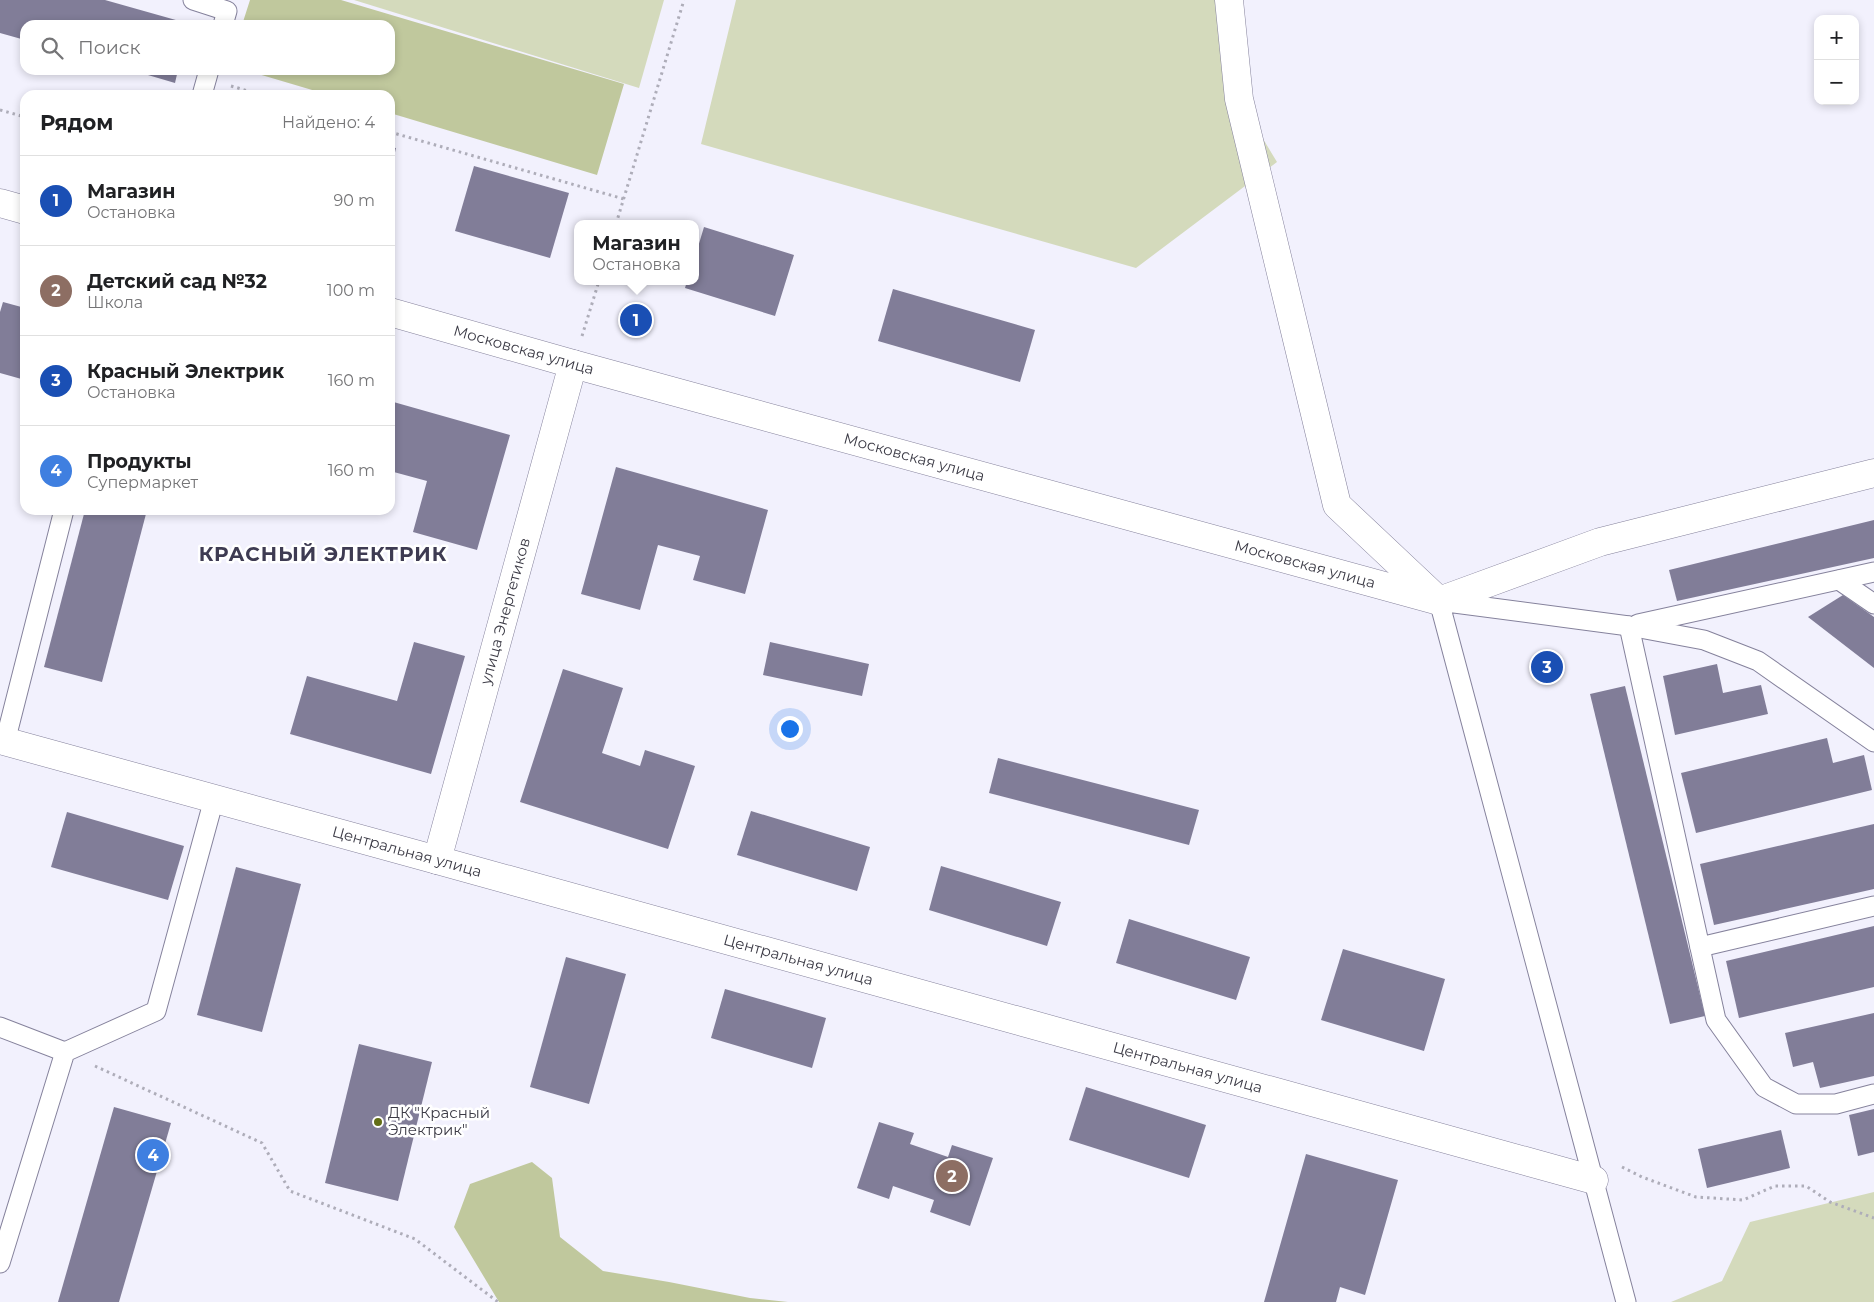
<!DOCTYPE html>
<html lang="ru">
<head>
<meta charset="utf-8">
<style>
  body { margin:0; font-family:Montserrat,sans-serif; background:#f2f2f2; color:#202124 }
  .controls { position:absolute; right:15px; top:15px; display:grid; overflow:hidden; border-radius:10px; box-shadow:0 2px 8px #0003 }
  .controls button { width:45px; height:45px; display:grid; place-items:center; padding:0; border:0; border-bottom:1px solid #e0e0e0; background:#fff; color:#202124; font:25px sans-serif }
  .you { position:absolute; left:789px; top:728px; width:18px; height:18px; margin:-12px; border:4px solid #fff; border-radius:50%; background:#1a73e8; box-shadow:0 0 0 8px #1a73e833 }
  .badge { display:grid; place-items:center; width:32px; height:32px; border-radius:50%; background:#0f766e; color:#fff; font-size:16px; font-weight:700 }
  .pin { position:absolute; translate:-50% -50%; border:2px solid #fff; box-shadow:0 1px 5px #0006 }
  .popup { position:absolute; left:574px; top:220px; width:125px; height:65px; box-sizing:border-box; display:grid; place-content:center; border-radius:10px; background:#fff; filter:drop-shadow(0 1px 4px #0005); font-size:16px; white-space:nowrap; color:#757577 }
  .popup b { font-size:19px; color:#202124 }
  .popup::after { content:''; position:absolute; left:50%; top:100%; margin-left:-10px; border:10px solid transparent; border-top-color:#fff }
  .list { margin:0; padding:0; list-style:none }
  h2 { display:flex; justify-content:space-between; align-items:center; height:65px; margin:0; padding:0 20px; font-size:21px }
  h2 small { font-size:16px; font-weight:400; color:#757577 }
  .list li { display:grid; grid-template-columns:32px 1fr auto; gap:15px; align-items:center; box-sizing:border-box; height:90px; padding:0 20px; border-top:1px solid #e0e0e0 }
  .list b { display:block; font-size:19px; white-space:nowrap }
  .list p { margin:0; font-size:16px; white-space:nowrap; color:#757577 }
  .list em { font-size:16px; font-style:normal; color:#757577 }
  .icon { flex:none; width:28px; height:28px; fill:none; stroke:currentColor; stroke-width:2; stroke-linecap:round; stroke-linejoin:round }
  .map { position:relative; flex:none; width:1874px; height:1302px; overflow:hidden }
  .search { position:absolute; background:#fff; box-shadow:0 2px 8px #0003; left:20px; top:20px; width:375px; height:55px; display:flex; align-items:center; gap:12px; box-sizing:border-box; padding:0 18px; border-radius:15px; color:#757577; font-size:19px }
  .panel { position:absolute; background:#fff; box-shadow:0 2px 8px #0003; left:20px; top:90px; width:375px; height:425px; border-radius:15px }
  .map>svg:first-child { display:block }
  .green { fill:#d4dabc }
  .forest { fill:#c0c89d }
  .building { fill:#817d98 }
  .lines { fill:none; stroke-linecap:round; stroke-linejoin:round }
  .service-casing { stroke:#85829c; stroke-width:21 }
  .minor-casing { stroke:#85829c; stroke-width:29 }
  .tertiary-casing { stroke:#85829c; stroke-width:29 }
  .path { stroke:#aeadb9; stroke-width:3; stroke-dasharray:2.5 4; stroke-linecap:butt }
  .service { stroke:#fff; stroke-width:19 }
  .minor { stroke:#fff; stroke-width:28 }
  .tertiary { stroke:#fff; stroke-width:28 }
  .poi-dot { fill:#636e16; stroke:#fff; stroke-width:2 }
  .labels { text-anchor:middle; stroke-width:5; stroke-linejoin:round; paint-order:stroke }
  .street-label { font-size:15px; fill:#3c3b46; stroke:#fff }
  .poi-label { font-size:15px; fill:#3c3b46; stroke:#fff; text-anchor:start }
  .district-label { font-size:20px; font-weight:bold; letter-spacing:1px; fill:#3e3b52; stroke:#fff }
</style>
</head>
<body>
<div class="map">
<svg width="1874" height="1302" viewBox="0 0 1874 1302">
  <rect width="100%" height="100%" fill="#f2f1fd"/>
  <g class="green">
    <path d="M354,0h310l-25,88z"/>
    <path d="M736,0h490l13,99 38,63 -141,106 -435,-124z"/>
    <path d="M1874,1192v110h-203l51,-21 28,-59z"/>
  </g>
  <g class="forest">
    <path d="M250,0h91l283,84 -27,91 -207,-62v-18h-61l-84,-25h145v-45h-148z"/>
    <path d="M532,1162l20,16 8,59 43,34 66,11 81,16 38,4h-289l-45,-75 16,-43z"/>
  </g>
  <g class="building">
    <path d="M0,0h105l85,24 -165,1v15l-25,-7z"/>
    <path d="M131,70h47l-3,13z"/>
    <path d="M390,147l6,1 -5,21h-1z"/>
    <path d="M474,166l95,27 -19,65 -95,-27z"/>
    <path d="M704,227l90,28 -19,61 -90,-28 2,-7h8v-24z"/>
    <path d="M893,289l142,41 -15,52 -142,-41z"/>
    <path d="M3,302l22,6v72l-25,-7v-61z"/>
    <path d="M390,401l120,34 -33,115 -64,-18 14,-51 -37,-10z"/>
    <path d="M616,467l152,43 -23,84 -52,-14 7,-24 -42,-11 -18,65 -59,-16z"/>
    <path d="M85,510h62l-45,172 -58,-15z"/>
    <path d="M1874,520v38l-197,43 -8,-31z"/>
    <path d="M1843,595l31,22v51l-66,-51z"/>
    <path d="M414,642l51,14 -34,118 -141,-40 17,-58 90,25z"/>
    <path d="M770,642l99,22 -7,32 -99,-21z"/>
    <path d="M1717,664l6,29 38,-8 7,29 -93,21 -12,-59z"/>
    <path d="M563,669l60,19 -21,65 38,13 5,-16 50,16 -27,83 -148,-47z"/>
    <path d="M1625,686l80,330 -35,8 -80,-330z"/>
    <path d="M1827,738l6,25 31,-8 8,35 -176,43 -15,-60z"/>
    <path d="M998,758l201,52 -10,35 -200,-52z"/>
    <path d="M751,811l119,36 -13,44 -120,-36z"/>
    <path d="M67,812l117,34 -16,54 -117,-33z"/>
    <path d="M1874,824v65l-160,36 -14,-61z"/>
    <path d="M941,866l120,36 -14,44 -118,-36z"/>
    <path d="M236,867l65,17 -39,148 -65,-17z"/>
    <path d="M1129,919l121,38 -14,43 -120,-37z"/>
    <path d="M1874,926v61l-135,31 -13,-57z"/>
    <path d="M1343,949l102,30 -21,72 -103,-31z"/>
    <path d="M566,957l60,17 -37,130 -59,-17z"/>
    <path d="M725,989l101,29 -14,50 -101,-30z"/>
    <path d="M1874,1013v63l-54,12 -7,-26 -20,5 -8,-34z"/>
    <path d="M359,1044l73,18 -34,139 -73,-18z"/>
    <path d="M1086,1087l120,38 -17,53 -120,-38z"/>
    <path d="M114,1107l57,16 -52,179h-61z"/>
    <path d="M1874,1109v43l-16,4 -9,-41z"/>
    <path d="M879,1122l35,11 -4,11 38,13 4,-12 41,13 -23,68 -40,-14 4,-12 -41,-14 -4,13 -32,-11z"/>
    <path d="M1781,1130l9,38 -83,20 -9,-39z"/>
    <path d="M1306,1154l92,26 -33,115 -25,-8 -4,15h-72z"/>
  </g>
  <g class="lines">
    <g class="service-casing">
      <g id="service">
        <path d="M193,0l34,11 -4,14"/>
        <path d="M202,95l7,-25"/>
        <path d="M1839,580l35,24"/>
        <path d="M1638,624l236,-52"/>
        <path d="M1629,626l87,394 48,67 32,17h40l38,-10"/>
        <path d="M5,742l59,-232"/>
        <path d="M1700,947l174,-41"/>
        <path d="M0,1027l65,25"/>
        <path d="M0,1263l65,-211 91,-41 58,-212"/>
        <path d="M1626,1302l-187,-701 190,25 75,14 54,21 116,81"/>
      </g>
    </g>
    <g class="minor-casing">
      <g id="minor">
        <path d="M1229,0l10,99 98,406 102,96 161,-59 274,-69"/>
        <path id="s1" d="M0,740l437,120 1157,320"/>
        <path id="s2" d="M437,860l136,-496"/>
      </g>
    </g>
    <g class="tertiary-casing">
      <g id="tertiary">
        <path d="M0,203l25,7"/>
        <path id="s3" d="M390,312l183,52 866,237"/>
      </g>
    </g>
    <g class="path">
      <path d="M231,86l31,9"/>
      <path d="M0,110l25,7"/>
      <path d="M390,132l234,67"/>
      <path d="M616,224l68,-224"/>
      <path d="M582,336l17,-55"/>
      <path d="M95,1066l167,77 28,48 125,48 83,63"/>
      <path d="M1622,1167l20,10 54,20 47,3 32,-14h31l24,16 44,16"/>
    </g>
    <use href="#service" class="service"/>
    <use href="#minor" class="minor"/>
    <use href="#tertiary" class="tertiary"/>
  </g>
  <circle class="poi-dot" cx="378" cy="1122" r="5"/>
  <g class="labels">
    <g class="street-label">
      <text dy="5" stroke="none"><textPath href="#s3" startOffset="139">Московская улица</textPath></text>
      <text dy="5" stroke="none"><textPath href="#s3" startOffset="544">Московская улица</textPath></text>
      <text dy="5" stroke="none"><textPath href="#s3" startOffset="949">Московская улица</textPath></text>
      <text dy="5" stroke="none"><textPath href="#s2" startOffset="258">улица Энергетиков</textPath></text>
      <text dy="5" stroke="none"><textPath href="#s1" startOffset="422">Центральная улица</textPath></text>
      <text dy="5" stroke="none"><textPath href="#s1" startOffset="828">Центральная улица</textPath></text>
      <text dy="5" stroke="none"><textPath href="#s1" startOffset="1232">Центральная улица</textPath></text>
    </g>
    <g class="poi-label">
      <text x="388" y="1118">ДК "Красный<tspan x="388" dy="17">Электрик"</tspan></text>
    </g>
    <g class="district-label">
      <text x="323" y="561">КРАСНЫЙ ЭЛЕКТРИК</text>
    </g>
  </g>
</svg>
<div class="controls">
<button>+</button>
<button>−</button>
</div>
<div class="you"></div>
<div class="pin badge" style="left:636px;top:320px;background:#1a4fb4">1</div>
<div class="popup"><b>Магазин</b>Остановка</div>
<div class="pin badge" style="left:952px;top:1176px;background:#8d6e63">2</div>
<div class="pin badge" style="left:1547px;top:667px;background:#1a4fb4">3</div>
<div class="pin badge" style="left:153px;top:1155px;background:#3f7fe0">4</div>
<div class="search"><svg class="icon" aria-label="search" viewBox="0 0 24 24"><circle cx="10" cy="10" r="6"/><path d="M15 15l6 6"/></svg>Поиск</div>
<section class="panel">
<h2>Рядом<small>Найдено: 4</small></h2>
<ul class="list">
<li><span class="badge" style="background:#1a4fb4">1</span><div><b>Магазин</b><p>Остановка</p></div><em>90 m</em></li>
<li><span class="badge" style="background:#8d6e63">2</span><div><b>Детский сад №32</b><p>Школа</p></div><em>100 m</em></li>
<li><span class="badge" style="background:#1a4fb4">3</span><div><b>Красный Электрик</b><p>Остановка</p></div><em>160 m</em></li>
<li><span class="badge" style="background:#3f7fe0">4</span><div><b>Продукты</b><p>Супермаркет</p></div><em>160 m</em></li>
</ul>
</section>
</div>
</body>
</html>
